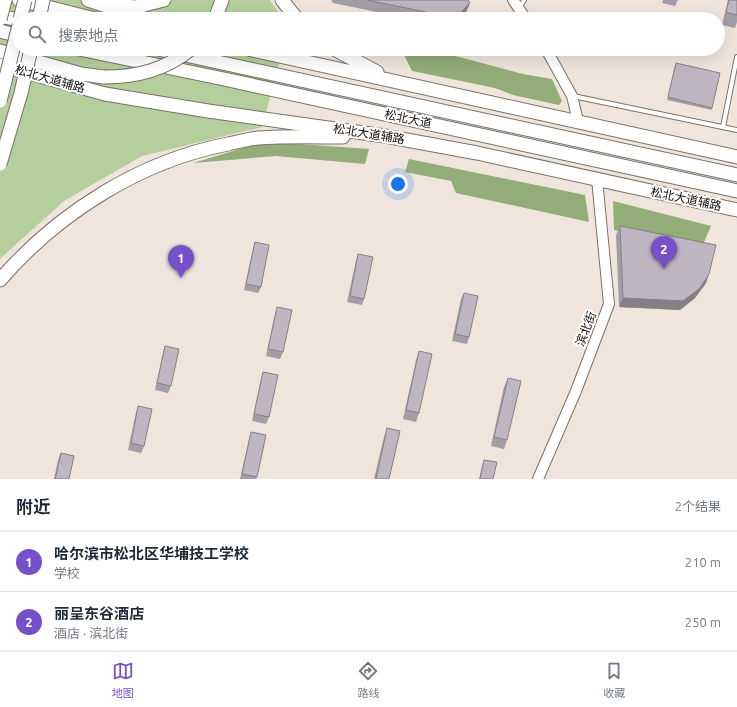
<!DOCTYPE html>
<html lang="zh">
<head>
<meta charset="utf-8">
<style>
  body { margin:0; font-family:Ubuntu,"Noto Sans SC",sans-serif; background:#f2f2f3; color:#1f2937 }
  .you { position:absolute; left:398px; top:184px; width:14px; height:14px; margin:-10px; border:3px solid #fff; border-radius:50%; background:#1a73e8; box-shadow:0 0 0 6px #1a73e833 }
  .badge { display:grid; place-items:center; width:26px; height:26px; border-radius:50%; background:#7550c9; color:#fff; font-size:13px; font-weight:700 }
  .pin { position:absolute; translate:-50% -33px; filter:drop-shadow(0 1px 2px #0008) }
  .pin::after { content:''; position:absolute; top:21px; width:14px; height:12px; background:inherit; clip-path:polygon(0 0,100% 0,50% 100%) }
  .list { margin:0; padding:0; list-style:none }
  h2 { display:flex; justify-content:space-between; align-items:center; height:52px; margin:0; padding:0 16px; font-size:17px }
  h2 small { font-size:13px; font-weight:400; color:#747a83 }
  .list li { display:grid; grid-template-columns:26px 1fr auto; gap:12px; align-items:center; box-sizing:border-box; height:60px; padding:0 16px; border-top:1px solid #e0e1e3 }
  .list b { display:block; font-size:15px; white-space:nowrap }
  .list p { margin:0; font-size:13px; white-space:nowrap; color:#747a83 }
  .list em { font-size:13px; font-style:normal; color:#747a83 }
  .icon { flex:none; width:22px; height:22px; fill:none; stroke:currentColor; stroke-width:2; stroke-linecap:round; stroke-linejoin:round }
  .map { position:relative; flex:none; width:737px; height:479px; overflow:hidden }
  .search { position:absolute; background:#fff; box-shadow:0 4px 16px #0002; left:12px; right:12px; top:12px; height:44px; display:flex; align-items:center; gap:10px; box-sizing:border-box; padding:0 14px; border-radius:22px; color:#747a83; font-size:15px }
  .sheet { height:172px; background:#fff }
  nav { display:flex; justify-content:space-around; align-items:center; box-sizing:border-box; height:56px; border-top:1px solid #e0e1e3; background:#fff; font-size:11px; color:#747a83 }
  nav a { display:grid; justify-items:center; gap:2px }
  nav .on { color:#7550c9 }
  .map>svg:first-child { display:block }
  .green { fill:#b4cf9c }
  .forest { fill:#92ad78 }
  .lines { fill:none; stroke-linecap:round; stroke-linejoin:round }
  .service-casing { stroke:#7a7168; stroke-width:6 }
  .tertiary-casing { stroke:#7a7168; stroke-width:12 }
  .trunk-casing { stroke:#7a7168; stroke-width:15 }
  .service { stroke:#fff; stroke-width:4 }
  .tertiary { stroke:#fff; stroke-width:10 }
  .trunk { stroke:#fff; stroke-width:13 }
  .trunk-bridge-casing { stroke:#7a7168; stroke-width:15; stroke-linecap:butt }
  .trunk-bridge { stroke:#fff; stroke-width:13 }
  .wall { fill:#a39da5 }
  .shaded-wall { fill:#857f86 }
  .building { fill:#beb6c0; stroke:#857f86 }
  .labels { text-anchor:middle; stroke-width:4; stroke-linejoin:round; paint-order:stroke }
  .street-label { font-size:12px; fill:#110e0b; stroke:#fff }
</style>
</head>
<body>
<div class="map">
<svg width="737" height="479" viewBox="0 0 737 479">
  <rect width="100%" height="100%" fill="#efe5dc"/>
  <path class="green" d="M0,0h270l13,19h-264v30h264l-21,78 -120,29 -78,45 -64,58z"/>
  <g class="forest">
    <path d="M401,49h28l94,25 29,5 10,22 -3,4 -46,-10 -18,-7 -83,-17z"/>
    <path d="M286,143l83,6 -4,15 -89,-8 -83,7 64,-19z"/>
    <path d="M409,159l176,36 4,27 -133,-29 -5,-12 -46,-9z"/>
    <path d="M613,201l98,25 -10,23 -87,-19z"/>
  </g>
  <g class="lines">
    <g class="service-casing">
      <g id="service">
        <path d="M519,8l5,-8"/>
        <path d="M573,96l164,34"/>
        <path d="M723,127l14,-70"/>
      </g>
    </g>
    <g class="tertiary-casing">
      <g id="tertiary">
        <path d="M513,0l13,19"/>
        <path d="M546,49l26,47 6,25"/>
        <path d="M538,479l38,-88 33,-87 -12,-125"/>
      </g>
    </g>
    <g class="trunk-casing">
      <g id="trunk">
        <path d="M19,0l76,19"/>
        <path d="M88,0l59,19"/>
        <path d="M282,0l15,19"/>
        <path d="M102,4l34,3 28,-7"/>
        <path d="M0,16l19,4"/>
        <path d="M215,19l7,-19"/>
        <path d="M0,31l19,5"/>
        <path d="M79,49l145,30 513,112"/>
        <path d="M158,49l579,126"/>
        <path d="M248,49l489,108"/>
        <path d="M334,49l43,23"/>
        <path d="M0,51l81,23 23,3"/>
        <path d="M0,65l105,29 103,17 177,25 92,17 260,57"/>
        <path d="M0,280c58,-67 140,-119 228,-136 10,-2 20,-5 30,-6 28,-2 57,-1 85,-1"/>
      </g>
    </g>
    <use href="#service" class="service"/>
    <use href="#tertiary" class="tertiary"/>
    <use href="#trunk" class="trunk"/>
    <g class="trunk-bridge-casing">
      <g id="trunk-bridge">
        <path d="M0,19l5,-19"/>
        <path d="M20,19l5,-19"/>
        <path d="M39,19l4,-19"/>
        <path d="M104,77c33,0 61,-7 87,-28"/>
        <path d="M0,101l19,-76"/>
        <path d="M0,164l21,-71 10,-44"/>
      </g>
    </g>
    <use href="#trunk-bridge" class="trunk-bridge"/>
  </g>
  <g class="wall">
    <path d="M331,0h137l2,3 -4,9 -6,7h-49l-78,-16z"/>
    <path d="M663,0h15l-3,6 -13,-3z"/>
    <path d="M728,0h9v22l-2,6 -13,-3z"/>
    <path d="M675,65l37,43v2l-45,-10z"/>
    <path d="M620,226l86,57 -11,15 -15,12 -61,-3 -3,-72z"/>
    <path d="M255,242l6,45 -3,6 -14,-3 9,-41z"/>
    <path d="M358,254l6,45 -2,6 -15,-3 9,-41z"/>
    <path d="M464,293l5,44 -2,7 -15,-3 9,-42z"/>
    <path d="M277,307l6,45 -3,7 -14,-3 9,-42z"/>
    <path d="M165,346l6,40 -3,7 -13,-3 8,-37z"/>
    <path d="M419,351v62l-3,9 -13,-3 13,-59z"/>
    <path d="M263,372l6,45 -3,7 -14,-3 9,-42z"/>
    <path d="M508,378l-1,62 -3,9 -13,-3 13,-59z"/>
    <path d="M138,406l6,40 -3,7 -13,-3 8,-37z"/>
    <path d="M387,428l2,51h-15l10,-42z"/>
    <path d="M251,432l6,45 -1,2h-16l9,-40z"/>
    <path d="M61,453l8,26h-15l4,-19z"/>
    <path d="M484,460l9,19h-14l3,-13z"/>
  </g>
  <g class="shaded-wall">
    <path d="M470,3l-4,9 -6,7h-6z"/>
    <path d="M709,274l-3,9 -11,15 -15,12 -61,-3 4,-9z"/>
  </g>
  <g class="building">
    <path d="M367,0h101l2,3 -15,15z"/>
    <path d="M729,0h8v15l-11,-3z"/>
    <path d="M676,63l44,10 -8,35 -44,-11z"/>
    <path d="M620,226l96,19 -7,29 -10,15 -16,12 -60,-3z"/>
    <path d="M255,242l14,3 -8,42 -15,-3z"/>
    <path d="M358,254l15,3 -9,42 -14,-3z"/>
    <path d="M464,293l14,3 -9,41 -14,-3z"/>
    <path d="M277,307l15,3 -9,42 -15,-3z"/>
    <path d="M165,346l14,3 -8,37 -14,-3z"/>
    <path d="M419,351l13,3 -13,59 -13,-3z"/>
    <path d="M263,372l15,3 -9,42 -15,-3z"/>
    <path d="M508,378l13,3 -14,59 -13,-3z"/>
    <path d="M138,406l14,3 -8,37 -13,-3z"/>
    <path d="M387,428l13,3 -11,48h-13z"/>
    <path d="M251,432l15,3 -9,42 -15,-3z"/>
    <path d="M61,453l13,3 -5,23h-14z"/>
    <path d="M484,460l13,2 -4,17h-13z"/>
  </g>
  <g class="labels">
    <g class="street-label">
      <text transform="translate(50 79) rotate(16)" y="4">松北大道辅路</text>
      <text transform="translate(408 119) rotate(12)" y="4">松北大道</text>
      <text transform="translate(369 134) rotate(9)" y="4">松北大道辅路</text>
      <text transform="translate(686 199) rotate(12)" y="4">松北大道辅路</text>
      <text transform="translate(586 329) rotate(-69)" y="4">滨北街</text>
    </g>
  </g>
</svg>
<div class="you"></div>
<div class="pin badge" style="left:181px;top:278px">1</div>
<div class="pin badge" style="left:664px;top:269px">2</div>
<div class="search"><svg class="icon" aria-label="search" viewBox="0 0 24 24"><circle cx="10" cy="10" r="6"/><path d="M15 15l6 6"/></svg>搜索地点</div>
</div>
<section class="sheet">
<h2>附近<small>2个结果</small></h2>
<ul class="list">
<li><span class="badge">1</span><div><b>哈尔滨市松北区华埔技工学校</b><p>学校</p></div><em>210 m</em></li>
<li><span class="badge">2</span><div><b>丽呈东谷酒店</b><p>酒店 · 滨北街</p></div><em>250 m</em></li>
</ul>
</section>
<nav>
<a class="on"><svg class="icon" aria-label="map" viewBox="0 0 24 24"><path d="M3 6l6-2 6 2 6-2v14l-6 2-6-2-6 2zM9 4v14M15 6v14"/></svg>地图</a>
<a><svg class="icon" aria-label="directions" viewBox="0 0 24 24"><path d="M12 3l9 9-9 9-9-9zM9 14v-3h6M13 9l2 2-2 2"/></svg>路线</a>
<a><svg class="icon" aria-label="saved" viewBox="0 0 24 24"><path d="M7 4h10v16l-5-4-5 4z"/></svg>收藏</a>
</nav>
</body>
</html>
